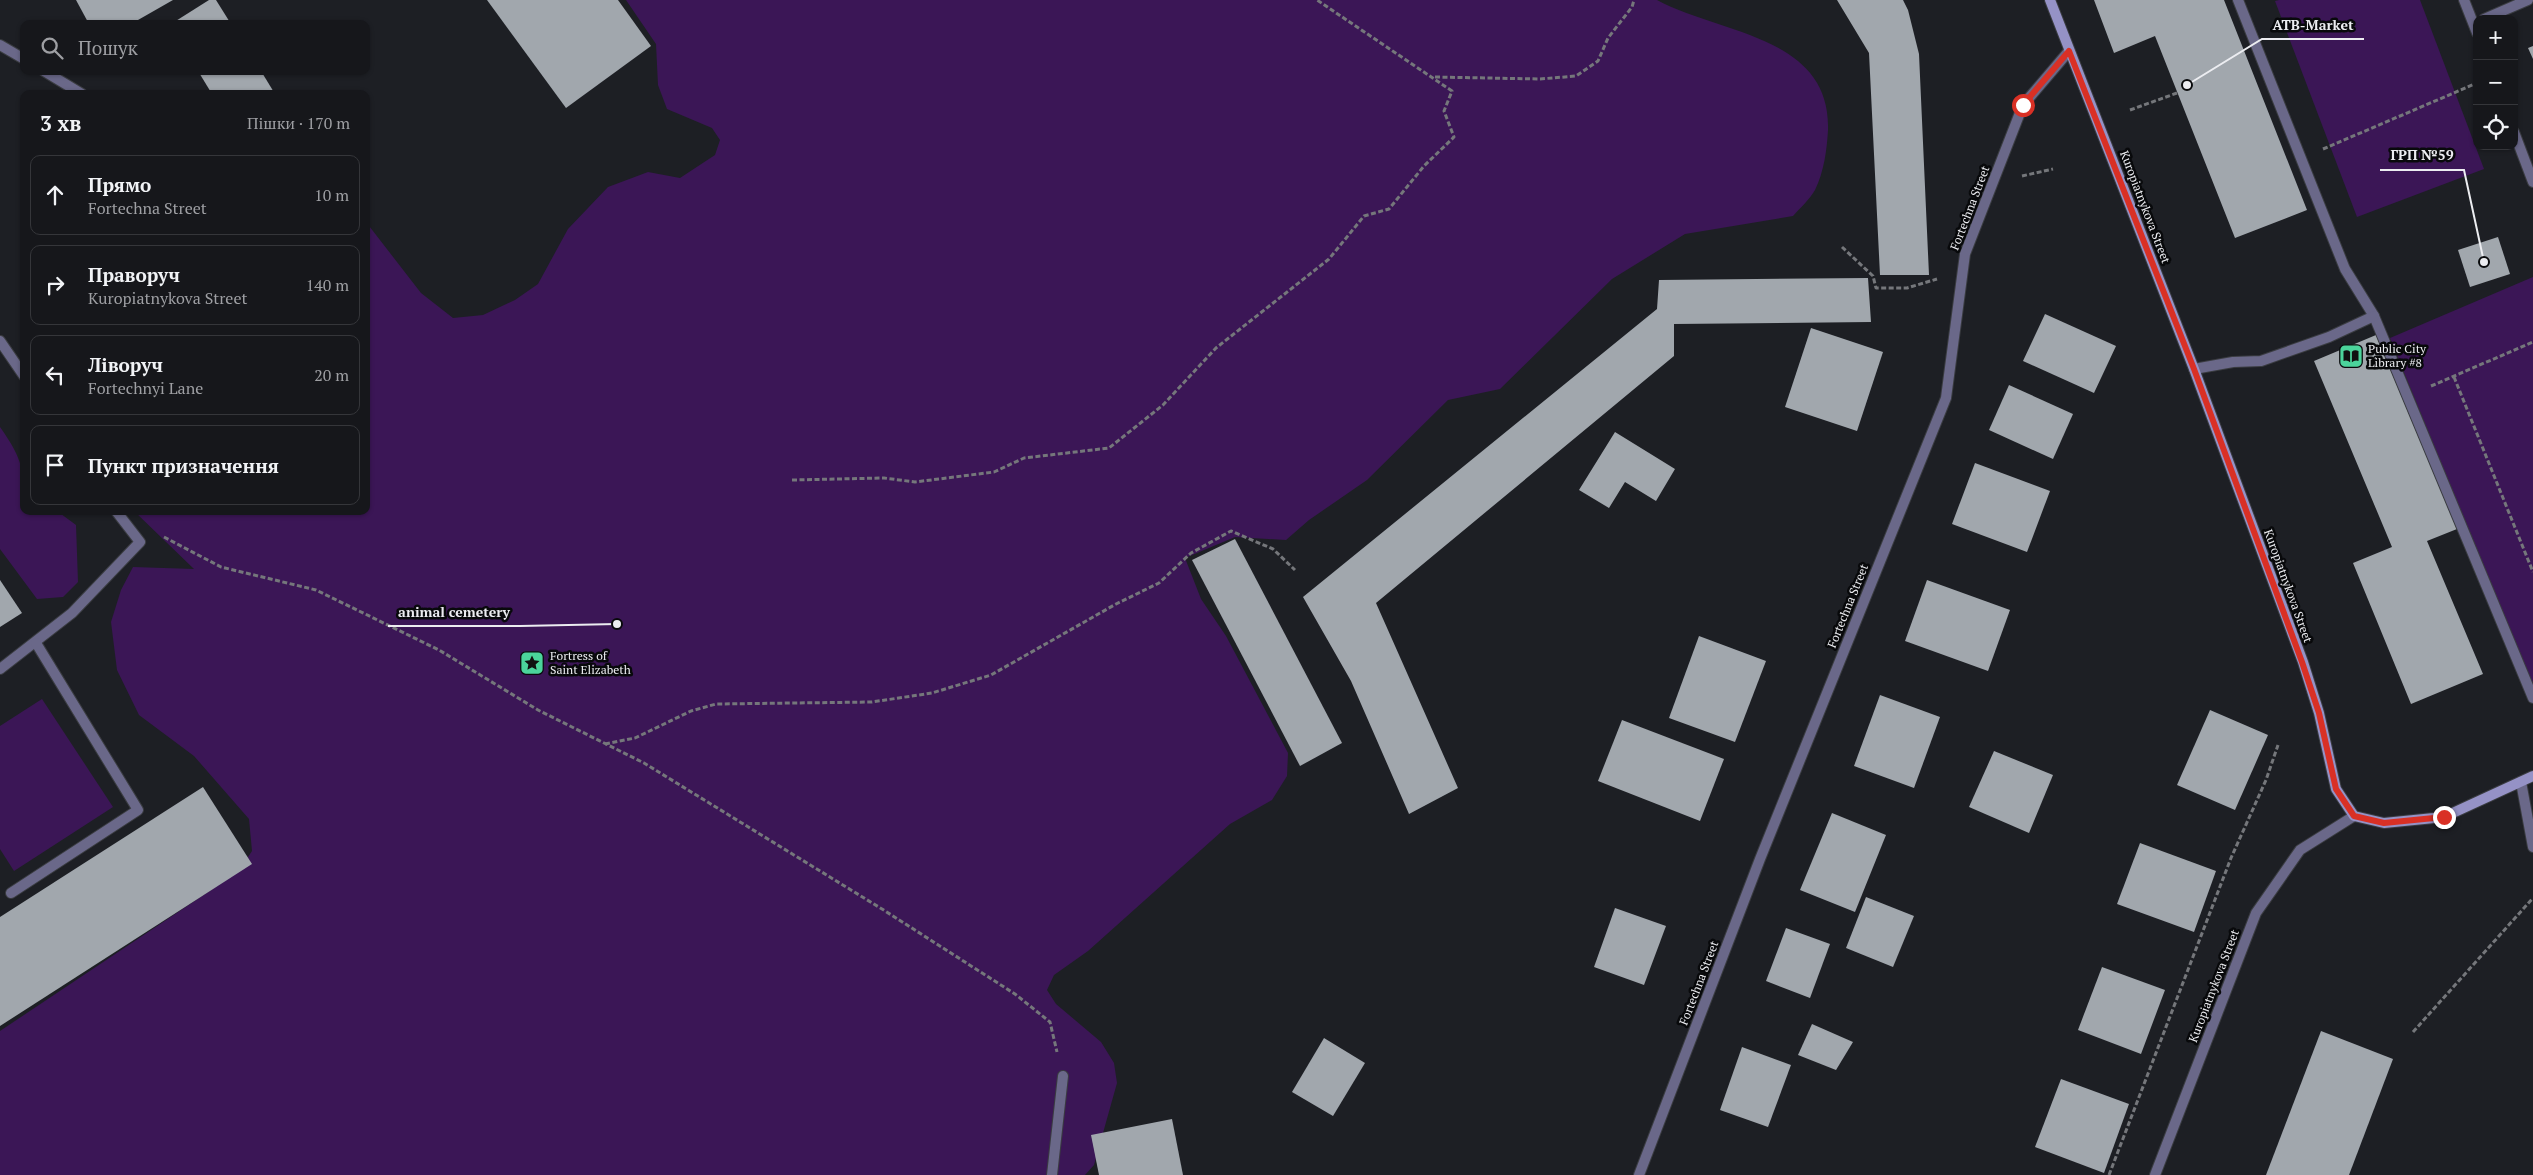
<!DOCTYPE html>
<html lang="uk">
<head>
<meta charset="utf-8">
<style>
  body { margin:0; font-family:"PT Serif",serif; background:#1f2024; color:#f1f3f6 }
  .controls { position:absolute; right:15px; top:15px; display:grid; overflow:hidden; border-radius:10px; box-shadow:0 1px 4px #0004 }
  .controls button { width:45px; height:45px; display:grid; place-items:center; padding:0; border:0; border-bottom:1px solid #35363a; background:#16171b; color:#f1f3f6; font:25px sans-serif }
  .stop { position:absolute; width:15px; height:15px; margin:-11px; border:4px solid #d93025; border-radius:50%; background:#fff }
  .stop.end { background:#d93025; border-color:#fff; box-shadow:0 1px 5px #0008 }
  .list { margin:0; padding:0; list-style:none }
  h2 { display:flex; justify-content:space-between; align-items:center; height:65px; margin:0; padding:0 20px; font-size:21px }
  h2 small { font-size:16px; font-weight:400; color:#9e9fa3 }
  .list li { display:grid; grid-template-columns:32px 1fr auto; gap:15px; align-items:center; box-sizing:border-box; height:80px; margin:0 10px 10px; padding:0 10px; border:1px solid #35363a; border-radius:10px }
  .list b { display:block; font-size:19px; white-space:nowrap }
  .list p { margin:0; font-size:16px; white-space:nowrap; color:#9e9fa3 }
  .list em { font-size:16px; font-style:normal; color:#9e9fa3 }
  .icon { flex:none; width:28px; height:28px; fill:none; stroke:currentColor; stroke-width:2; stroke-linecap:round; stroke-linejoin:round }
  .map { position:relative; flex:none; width:2533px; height:1175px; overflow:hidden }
  .search { position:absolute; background:#16171b; box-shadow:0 1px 4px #0004; left:20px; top:20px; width:350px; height:55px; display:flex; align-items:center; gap:12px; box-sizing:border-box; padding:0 18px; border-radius:10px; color:#9e9fa3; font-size:19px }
  .panel { position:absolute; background:#16171b; box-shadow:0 1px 4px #0004; left:20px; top:90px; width:350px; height:425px; border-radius:10px }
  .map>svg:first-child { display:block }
  .green { fill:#3b1656 }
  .building { fill:#a1a7ad }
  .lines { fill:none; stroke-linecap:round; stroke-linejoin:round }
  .lane-casing { stroke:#3a3c41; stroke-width:12 }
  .street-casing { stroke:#3a3c41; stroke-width:12 }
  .secondary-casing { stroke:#3a3c41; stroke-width:12 }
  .path { stroke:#75777b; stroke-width:3; stroke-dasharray:5 2.5; stroke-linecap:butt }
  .lane { stroke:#6a6889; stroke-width:10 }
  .street { stroke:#6a6889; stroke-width:10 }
  .secondary { stroke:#9592c6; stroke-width:10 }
  .route { stroke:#d93025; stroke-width:6 }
  .labels { text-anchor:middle; stroke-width:5; stroke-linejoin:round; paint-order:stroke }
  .street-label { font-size:12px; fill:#ecedf1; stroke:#08090b }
  .poi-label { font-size:12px; fill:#ecedf1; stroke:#08090b; text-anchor:start }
  .leader { fill:none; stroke:#ecedf1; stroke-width:2 }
  .callout-dot { fill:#ecedf1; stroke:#08090b; stroke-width:2 }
  .callout-label { font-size:14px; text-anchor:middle; font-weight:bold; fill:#ecedf1; stroke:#08090b; stroke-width:5; stroke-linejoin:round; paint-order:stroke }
</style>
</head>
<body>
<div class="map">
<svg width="2533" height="1175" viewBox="0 0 2533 1175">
  <rect width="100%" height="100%" fill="#1d1f24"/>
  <g class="green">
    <path d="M626,0h1031c62,34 174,35 171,130 -1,19 -4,42 -13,60 -5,9 -15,18 -22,26l-108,18 -73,45 -112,110 -52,11 -81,80 -58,40 -23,20 -51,-3 -50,21 16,41 25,37 62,117 -1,23 -15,24 -42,24 -142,127 -34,24 -7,15 9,14 45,38 13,21 3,20 -23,82 -9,10h-1085v-144l238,-159 14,-21 -3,-32 -55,-63 -55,-41 -22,-45 -6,-48 10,-32 12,-23 61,2 -60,-58h232v-289l55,71 32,25 30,-3 32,-15 23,-16 30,-55 40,-42 40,-15 32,6 35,-23 5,-15 -8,-12 -45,-19 -9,-24 -2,-41z"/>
    <path d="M2279,0h141l64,169 -127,48 -82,-216z"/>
    <path d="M2533,277v412l-143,-351z"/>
    <path d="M0,427c24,34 24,44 24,84h33l19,14 2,57 -15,15 -26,2 -37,-50z"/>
    <path d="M42,699l71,108 -99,64 -14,-22v-123z"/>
  </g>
  <g class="building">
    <path d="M76,0h97l-42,24h-42z"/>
    <path d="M209,0h7l15,24h-60z"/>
    <path d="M487,0h131l33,46 -85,62z"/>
    <path d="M1837,0h66l5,10 11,44 10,221h-49l-11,-222z"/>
    <path d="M2094,0h130l83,210 -72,28 -80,-202 -41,17z"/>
    <path d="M2533,46v13l-5,-11z"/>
    <path d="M198,71h63l14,23h-63z"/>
    <path d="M2498,237l12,37 -40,13 -12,-37z"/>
    <path d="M1868,278l3,44 -197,2v32l-298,247 82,185 -49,26 -58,-133 -48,-84 354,-288 2,-29z"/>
    <path d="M2045,314l71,32 -22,47 -71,-32z"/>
    <path d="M1811,328l72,24 -26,79 -72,-24z"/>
    <path d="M2376,335l81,194 -30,12 56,133 -72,30 -58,-141 39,-16 -78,-186z"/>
    <path d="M2009,385l64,29 -20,45 -64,-29z"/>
    <path d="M1615,432l60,37 -19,32 -31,-19 -16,26 -30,-18z"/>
    <path d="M1975,463l75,28 -23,61 -75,-28z"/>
    <path d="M1235,539l107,204 -42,23 -108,-206z"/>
    <path d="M0,580l22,33 -22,14z"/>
    <path d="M1927,580l83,30 -22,61 -83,-30z"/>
    <path d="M1699,636l67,25 -31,81 -66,-24z"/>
    <path d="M1880,695l60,22 -26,71 -60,-22z"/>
    <path d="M2210,710l58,25 -33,75 -58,-25z"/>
    <path d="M1622,720l102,39 -24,62 -102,-40z"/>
    <path d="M1994,751l59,24 -24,58 -60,-26z"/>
    <path d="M203,787l49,77 -252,162v-109z"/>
    <path d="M1832,813l54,22 -31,77 -55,-22z"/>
    <path d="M2140,843l76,28 -22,61 -77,-28z"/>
    <path d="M1866,897l48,19 -21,51 -47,-19z"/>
    <path d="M1615,908l51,18 -22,59 -50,-18z"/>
    <path d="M1786,928l44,16 -20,54 -44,-17z"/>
    <path d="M2102,967l63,23 -24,64 -63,-24z"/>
    <path d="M1812,1024l41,18 -17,28 -38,-15z"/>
    <path d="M2321,1031l72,28 -44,116h-83z"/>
    <path d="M1324,1038l41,25 -32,53 -41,-24z"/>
    <path d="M1742,1047l49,18 -23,62 -48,-17z"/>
    <path d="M2061,1079l68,25 -25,69 -69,-26z"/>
    <path d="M1172,1119l11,56h-84l-8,-40z"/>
  </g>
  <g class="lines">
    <g class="lane-casing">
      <g id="lane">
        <path d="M2238,0l107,269 29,47 159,382"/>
        <path d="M2484,19l44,-19"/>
        <path d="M0,45l24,14"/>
        <path d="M44,71l38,23"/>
        <path d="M0,341l24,35"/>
        <path d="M2194,369l39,-7 28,-1 68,-24 45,-21"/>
        <path d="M0,669l72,-56 68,-71 -24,-31"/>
        <path d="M2521,782l12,65"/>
        <path d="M11,893l127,-83 -102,-167"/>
        <path d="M1052,1175l11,-99"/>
      </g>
    </g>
    <g class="street-casing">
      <g id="street">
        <path d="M2464,0l13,33"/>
        <path d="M2514,132l19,50"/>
        <path d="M1639,1175l121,-316 186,-461 19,-144 58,-149 46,-54"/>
        <path d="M2155,1175l101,-262 44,-63 54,-34"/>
      </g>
    </g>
    <g class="secondary-casing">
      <path id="secondary" d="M2050,0l144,369 109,293 16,51 17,76 18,27 30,7 60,-6 89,-41"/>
    </g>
    <g class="path">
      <path d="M1435,77l105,2 36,-3 22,-15 10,-23 24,-31 2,-7"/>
      <path d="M2130,110l47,-17"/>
      <path d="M2323,149l154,-66"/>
      <path d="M2022,176l31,-7"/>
      <path d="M1842,247l31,29 3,12h31l30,-9"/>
      <path d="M2454,377l79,195"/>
      <path d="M2431,386l102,-44"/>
      <path d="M792,480l92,-2 31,4 79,-10 30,-14 85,-10 54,-43 53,-57 113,-89 35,-43 25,-7 35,-43 30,-29 -10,-26 8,-20 -135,-91"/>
      <path d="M164,537l57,30 95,23 123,60 99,60 106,53 238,146 133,85 35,28 7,30"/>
      <path d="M605,744l30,-6 56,-27 25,-7 156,-2 60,-9 59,-18 125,-71 43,-21 32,-30 40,-22 42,18 22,21"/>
      <path d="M2413,1032l120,-134"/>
      <path d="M2109,1175l122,-317 35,-78 12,-35"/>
    </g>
    <use href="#lane" class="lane"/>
    <use href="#street" class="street"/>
    <use href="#secondary" class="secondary"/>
  </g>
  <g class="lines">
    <path class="route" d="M2023,105l46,-54 125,318 108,293 17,51 17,76 18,27 30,7 60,-6"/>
  </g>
  <defs>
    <g id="library-square" transform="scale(1.25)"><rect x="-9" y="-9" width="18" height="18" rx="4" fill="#4bd49b" stroke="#08090b"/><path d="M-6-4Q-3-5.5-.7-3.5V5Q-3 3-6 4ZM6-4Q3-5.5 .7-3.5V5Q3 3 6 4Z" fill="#111"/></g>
    <g id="sight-square" transform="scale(1.25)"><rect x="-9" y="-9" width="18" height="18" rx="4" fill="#4bd49b" stroke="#08090b"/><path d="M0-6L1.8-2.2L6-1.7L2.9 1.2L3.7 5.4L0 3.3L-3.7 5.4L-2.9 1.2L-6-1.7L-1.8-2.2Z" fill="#111"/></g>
  </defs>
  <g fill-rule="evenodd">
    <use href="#library-square" x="2351" y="356"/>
    <use href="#sight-square" x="532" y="663"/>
  </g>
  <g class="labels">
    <g class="street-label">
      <text transform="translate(2145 207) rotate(69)" y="4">Kuropiatnykova Street</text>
      <text transform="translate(1970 208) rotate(-69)" y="4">Fortechna Street</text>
      <text transform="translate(2288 586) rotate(70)" y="4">Kuropiatnykova Street</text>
      <text transform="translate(1848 606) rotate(-68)" y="4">Fortechna Street</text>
      <text transform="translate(1699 983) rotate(-69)" y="4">Fortechna Street</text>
      <text transform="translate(2214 986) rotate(-69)" y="4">Kuropiatnykova Street</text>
    </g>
    <g class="poi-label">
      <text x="2368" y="353">Public City<tspan x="2368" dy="14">Library #8</tspan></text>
      <text x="550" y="660">Fortress of<tspan x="550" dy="14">Saint Elizabeth</tspan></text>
    </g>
  </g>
  <path class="leader" d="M2187 85L2262 39H2364M2484 262L2464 170H2380M617 624L520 626H388"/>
  <g class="callout-dot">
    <circle cx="2187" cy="85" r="5"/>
    <circle cx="2484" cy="262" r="5"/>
    <circle cx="617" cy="624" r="5"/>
  </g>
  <g class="callout-label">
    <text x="2313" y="30">ATB-Market</text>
    <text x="2422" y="160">ГРП №59</text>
    <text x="454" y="617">animal cemetery</text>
  </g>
</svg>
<div class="controls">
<button>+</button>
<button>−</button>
<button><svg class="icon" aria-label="locate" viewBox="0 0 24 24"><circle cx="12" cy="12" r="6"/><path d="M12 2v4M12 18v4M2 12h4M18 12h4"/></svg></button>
</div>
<div class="stop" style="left:2023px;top:105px"></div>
<div class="stop end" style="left:2444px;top:817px"></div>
<div class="search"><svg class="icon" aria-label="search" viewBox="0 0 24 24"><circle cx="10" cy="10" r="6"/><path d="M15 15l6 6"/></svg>Пошук</div>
<section class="panel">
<h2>3 хв<small>Пішки · 170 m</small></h2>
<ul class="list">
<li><svg class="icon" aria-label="ahead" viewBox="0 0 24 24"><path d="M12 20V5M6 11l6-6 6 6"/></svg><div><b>Прямо</b><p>Fortechna Street</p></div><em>10 m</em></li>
<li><svg class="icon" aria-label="right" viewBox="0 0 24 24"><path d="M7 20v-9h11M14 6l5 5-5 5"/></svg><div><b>Праворуч</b><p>Kuropiatnykova Street</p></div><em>140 m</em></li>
<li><svg class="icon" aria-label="left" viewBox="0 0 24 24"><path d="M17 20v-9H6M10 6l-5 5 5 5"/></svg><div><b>Ліворуч</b><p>Fortechnyi Lane</p></div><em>20 m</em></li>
<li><svg class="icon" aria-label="arrive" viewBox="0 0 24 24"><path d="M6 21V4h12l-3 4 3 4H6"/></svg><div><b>Пункт призначення</b></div></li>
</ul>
</section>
</div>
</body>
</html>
